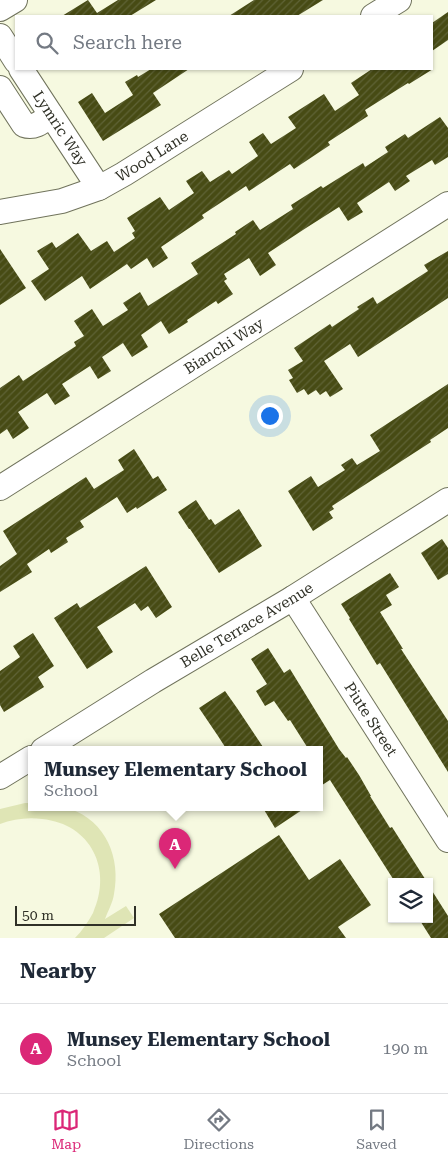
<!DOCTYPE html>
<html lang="en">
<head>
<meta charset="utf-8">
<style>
  body { margin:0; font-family:"Roboto Serif",serif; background:#f6f6f7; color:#1f2937 }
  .controls { position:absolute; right:15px; bottom:15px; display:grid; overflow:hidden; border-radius:0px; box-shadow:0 1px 4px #0004 }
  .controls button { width:45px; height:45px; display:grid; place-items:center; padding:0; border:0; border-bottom:1px solid #e0e1e3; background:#fff; color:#1f2937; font:25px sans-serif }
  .scale { position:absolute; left:15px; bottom:12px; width:121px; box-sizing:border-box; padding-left:5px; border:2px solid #303127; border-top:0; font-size:14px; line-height:18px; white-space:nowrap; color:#303127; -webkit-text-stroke:4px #f6f9e0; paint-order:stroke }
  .you { position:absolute; left:269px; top:415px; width:18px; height:18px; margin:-12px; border:4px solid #fff; border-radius:50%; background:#1a73e8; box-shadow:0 0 0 8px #1a73e833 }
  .badge { display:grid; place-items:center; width:32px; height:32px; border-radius:50%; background:#db2777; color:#fff; font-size:16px; font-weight:700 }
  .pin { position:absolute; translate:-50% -41px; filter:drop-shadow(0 1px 2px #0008) }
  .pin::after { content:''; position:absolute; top:26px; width:18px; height:15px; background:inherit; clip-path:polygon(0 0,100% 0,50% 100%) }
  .popup { position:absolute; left:28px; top:746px; width:295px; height:65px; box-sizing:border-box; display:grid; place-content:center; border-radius:0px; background:#fff; filter:drop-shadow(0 1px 4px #0005); font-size:16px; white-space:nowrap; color:#747a83 }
  .popup b { font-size:19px; color:#1f2937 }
  .popup::after { content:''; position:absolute; left:50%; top:100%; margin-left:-10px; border:10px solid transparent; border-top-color:#fff }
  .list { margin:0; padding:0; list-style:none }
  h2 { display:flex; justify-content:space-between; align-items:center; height:65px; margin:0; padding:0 20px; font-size:21px }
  h2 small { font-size:16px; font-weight:400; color:#747a83 }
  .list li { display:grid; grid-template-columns:32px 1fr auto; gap:15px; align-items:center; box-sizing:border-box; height:90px; padding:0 20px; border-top:1px solid #e0e1e3 }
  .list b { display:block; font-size:19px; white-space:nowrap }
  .list p { margin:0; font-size:16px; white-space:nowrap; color:#747a83 }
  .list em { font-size:16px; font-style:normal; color:#747a83 }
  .icon { flex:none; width:28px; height:28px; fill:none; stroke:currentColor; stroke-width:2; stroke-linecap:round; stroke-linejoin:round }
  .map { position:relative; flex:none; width:448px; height:938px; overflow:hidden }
  .search { position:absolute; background:#fff; box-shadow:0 1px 4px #0004; left:15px; right:15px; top:15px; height:55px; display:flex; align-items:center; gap:12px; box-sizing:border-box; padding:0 18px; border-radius:0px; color:#747a83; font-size:19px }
  .sheet { height:155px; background:#fff }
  nav { display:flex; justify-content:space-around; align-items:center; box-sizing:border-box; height:70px; border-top:1px solid #e0e1e3; background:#fff; font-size:14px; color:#747a83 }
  nav a { display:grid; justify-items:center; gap:2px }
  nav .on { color:#db2777 }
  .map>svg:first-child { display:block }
  .green { fill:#dfe5b5 }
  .building { fill:url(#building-hatch) }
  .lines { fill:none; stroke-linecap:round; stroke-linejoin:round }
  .minor-casing { stroke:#70735c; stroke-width:26 }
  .minor { stroke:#fff; stroke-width:24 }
  .labels { text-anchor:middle; stroke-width:5; stroke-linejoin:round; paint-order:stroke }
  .street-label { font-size:15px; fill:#303127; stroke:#f6f9e0 }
</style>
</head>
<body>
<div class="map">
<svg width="448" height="938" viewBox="0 0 448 938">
  <defs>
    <pattern id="building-hatch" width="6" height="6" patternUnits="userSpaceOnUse" patternTransform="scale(1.25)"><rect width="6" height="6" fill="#474b14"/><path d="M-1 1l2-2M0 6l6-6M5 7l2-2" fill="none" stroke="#5f6336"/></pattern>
  </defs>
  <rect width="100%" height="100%" fill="#f6f9e0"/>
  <path class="green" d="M25,803h6v5c10,0 31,-2 39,1 36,12 51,49 44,85 -1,8 -6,17 -9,25l21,-13 8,12 -30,20h-29c7,-7 13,-16 18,-25 20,-44 -2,-89 -51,-94 -14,-2 -29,0 -42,5v-15z"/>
  <g class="building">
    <path d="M88,0l9,13 21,-13h38l-26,16h-68z"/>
    <path d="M254,0h69l-26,16h-68z"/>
    <path d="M448,12v28l-16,11v-28z"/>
    <path d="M151,69h38l-36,24 8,12 -58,36 -25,-39 14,-9 13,20 28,-18 -8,-13 12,-7 1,2z"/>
    <path d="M372,69h61l-24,15 -1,-1 -43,27 3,6 -40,26 2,3 -36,24 -4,-5 -41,27 -3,-5 -44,29 2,3 -43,29 7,11 -15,10 -6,-10 -16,11 -4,-5 -37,25 -8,-13 -37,25 -14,-20 18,-12 -12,-18 15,-9 4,6 22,-15 13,18 16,-10 7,11 21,-14 -3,-5 3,-2 -8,-13 33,-21 9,13 25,-17 -8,-12 16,-10 8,11 19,-12 3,4 26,-18 -9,-14 14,-9 8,11 25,-16 -8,-11 36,-23 11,17 24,-16 -8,-12z"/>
    <path d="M440,117l8,11v29l-13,8 -3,-5 -26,16 4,5 -15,10 -6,-9 -32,21 6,9 -15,9 -9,-14 -33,21 -38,25 8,12 -16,11 -11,-18 -25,16 3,5 -3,2 9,13 -15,10 -2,-3 -29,19 1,2 -19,12 -8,-13 -20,14 7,12 -16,10 -9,-14 -21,14 9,14 -13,8 -8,-13 -28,18 8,12 -15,9 -8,-12 -29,19 11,16 -16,11 -6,-10 -7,5v-46l19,-13 4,6 53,-35 -2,-4 10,-6 -10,-15 18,-12 11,17 25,-16 -5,-7 17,-11 8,14 50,-32 -7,-11 45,-29 -1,-2 18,-12 7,10 33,-21 -2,-4 30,-19 2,2 40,-25 2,4 23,-15 -3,-5 20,-13 3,4z"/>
    <path d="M0,249l26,39 -26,17z"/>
    <path d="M448,251v47l-90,59 -8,-13 -26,17 19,28 -13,8 -4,-6 -6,4 -4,-5 -8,5 -4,-6 -7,4 -8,-13 4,-2 -5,-8 15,-9 -9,-13 36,-24 2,3 27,-18 -2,-2 16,-10 4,7 51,-33 -4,-6z"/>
    <path d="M448,384v44l-18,12 1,2 -99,64 2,3 -5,3 4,6 -20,13 -25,-40 23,-15 7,11 27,-17 -4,-5 11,-7 5,7 23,-14 -10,-16z"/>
    <path d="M134,449l19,30 5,-3 9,14 -30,19 -1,-2 -9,6 -10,-16 -37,24 4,6 -18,11 2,4 -17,11 -2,-4 -22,15 5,8 -32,20v-26l17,-12 -14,-23 83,-54 8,12 30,-19 -6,-10z"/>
    <path d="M196,500l13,20 2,-1 4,6 24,-16 23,37 -43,27 -29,-44h-1l-11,-17z"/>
    <path d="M442,539l6,9v26l-10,6 -17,-27z"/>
    <path d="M146,566l26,41 -16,11 -8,-12 -7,5 -6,-8 -38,24 16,25 -26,17 -33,-51 23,-15 3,5z"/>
    <path d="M390,573l9,14 -13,8 6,10 -12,7 23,37h-2l47,72v51l-68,-109 -3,2 -28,-46 1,-1 -9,-14z"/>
    <path d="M33,633l21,33 -16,11 6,10 -40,25 -4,-7v-34l20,-14 -7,-11z"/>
    <path d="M268,648l16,25 6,-4 49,80 7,9 1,-1 12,18 12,21h-1l20,32 2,-1 35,55h-32l-65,-102 -11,7v-37h-10l-19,-30 -2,1 -14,-20 -9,5 -9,-15 11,-7 -16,-25z"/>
    <path d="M225,691l12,17 28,42h-38l-9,-14 -19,-28z"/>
    <path d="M263,808h42l-30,20z"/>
    <path d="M279,835l30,45 31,-21 31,46 -33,22 8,11h-171l-16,-24z"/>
    <path d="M429,886l19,30v22h-17l-12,-19h10z"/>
  </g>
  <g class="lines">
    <g class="minor-casing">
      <g id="minor">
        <path d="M0,9l15,-9"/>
        <path d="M373,16l26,-16"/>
        <path d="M0,36l16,25"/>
        <path id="s1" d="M21,69l78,119"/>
        <path d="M0,88l24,37c11,4 19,-4 27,-10"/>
        <path id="s2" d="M0,212l62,-11 37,-13 25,-14 167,-105"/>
        <path id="s3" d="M0,488l448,-284"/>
        <path id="s4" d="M293,598l155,242"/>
        <path id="s5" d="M43,750l110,-69 140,-83 155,-98"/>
        <path d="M0,777l31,-19"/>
      </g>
    </g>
    <use href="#minor" class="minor"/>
  </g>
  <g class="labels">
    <g class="street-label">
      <text dy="5" stroke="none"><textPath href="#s1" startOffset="71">Lymric Way</textPath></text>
      <text dy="5" stroke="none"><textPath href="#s2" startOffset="164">Wood Lane</textPath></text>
      <text dy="5" stroke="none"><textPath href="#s3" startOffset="265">Bianchi Way</textPath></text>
      <text dy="5" stroke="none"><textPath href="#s5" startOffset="239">Belle Terrace Avenue</textPath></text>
      <text dy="5" stroke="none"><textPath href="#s4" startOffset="144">Piute Street</textPath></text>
    </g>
  </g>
</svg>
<div class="controls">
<button><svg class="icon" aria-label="layers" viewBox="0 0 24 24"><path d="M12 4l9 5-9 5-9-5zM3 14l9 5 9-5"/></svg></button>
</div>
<div class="scale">50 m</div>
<div class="you"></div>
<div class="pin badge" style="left:175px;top:869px">A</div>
<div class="popup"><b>Munsey Elementary School</b>School</div>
<div class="search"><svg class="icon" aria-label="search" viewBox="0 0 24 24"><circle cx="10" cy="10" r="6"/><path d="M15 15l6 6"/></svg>Search here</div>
</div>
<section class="sheet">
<h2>Nearby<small></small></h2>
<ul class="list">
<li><span class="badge">A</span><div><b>Munsey Elementary School</b><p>School</p></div><em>190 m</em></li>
</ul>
</section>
<nav>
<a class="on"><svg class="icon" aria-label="map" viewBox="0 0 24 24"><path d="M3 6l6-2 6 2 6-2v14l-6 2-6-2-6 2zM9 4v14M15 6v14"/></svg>Map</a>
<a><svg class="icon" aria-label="directions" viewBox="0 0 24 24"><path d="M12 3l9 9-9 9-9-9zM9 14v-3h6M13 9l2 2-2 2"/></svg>Directions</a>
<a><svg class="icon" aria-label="saved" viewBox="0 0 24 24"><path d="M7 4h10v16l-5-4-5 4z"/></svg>Saved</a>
</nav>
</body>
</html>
